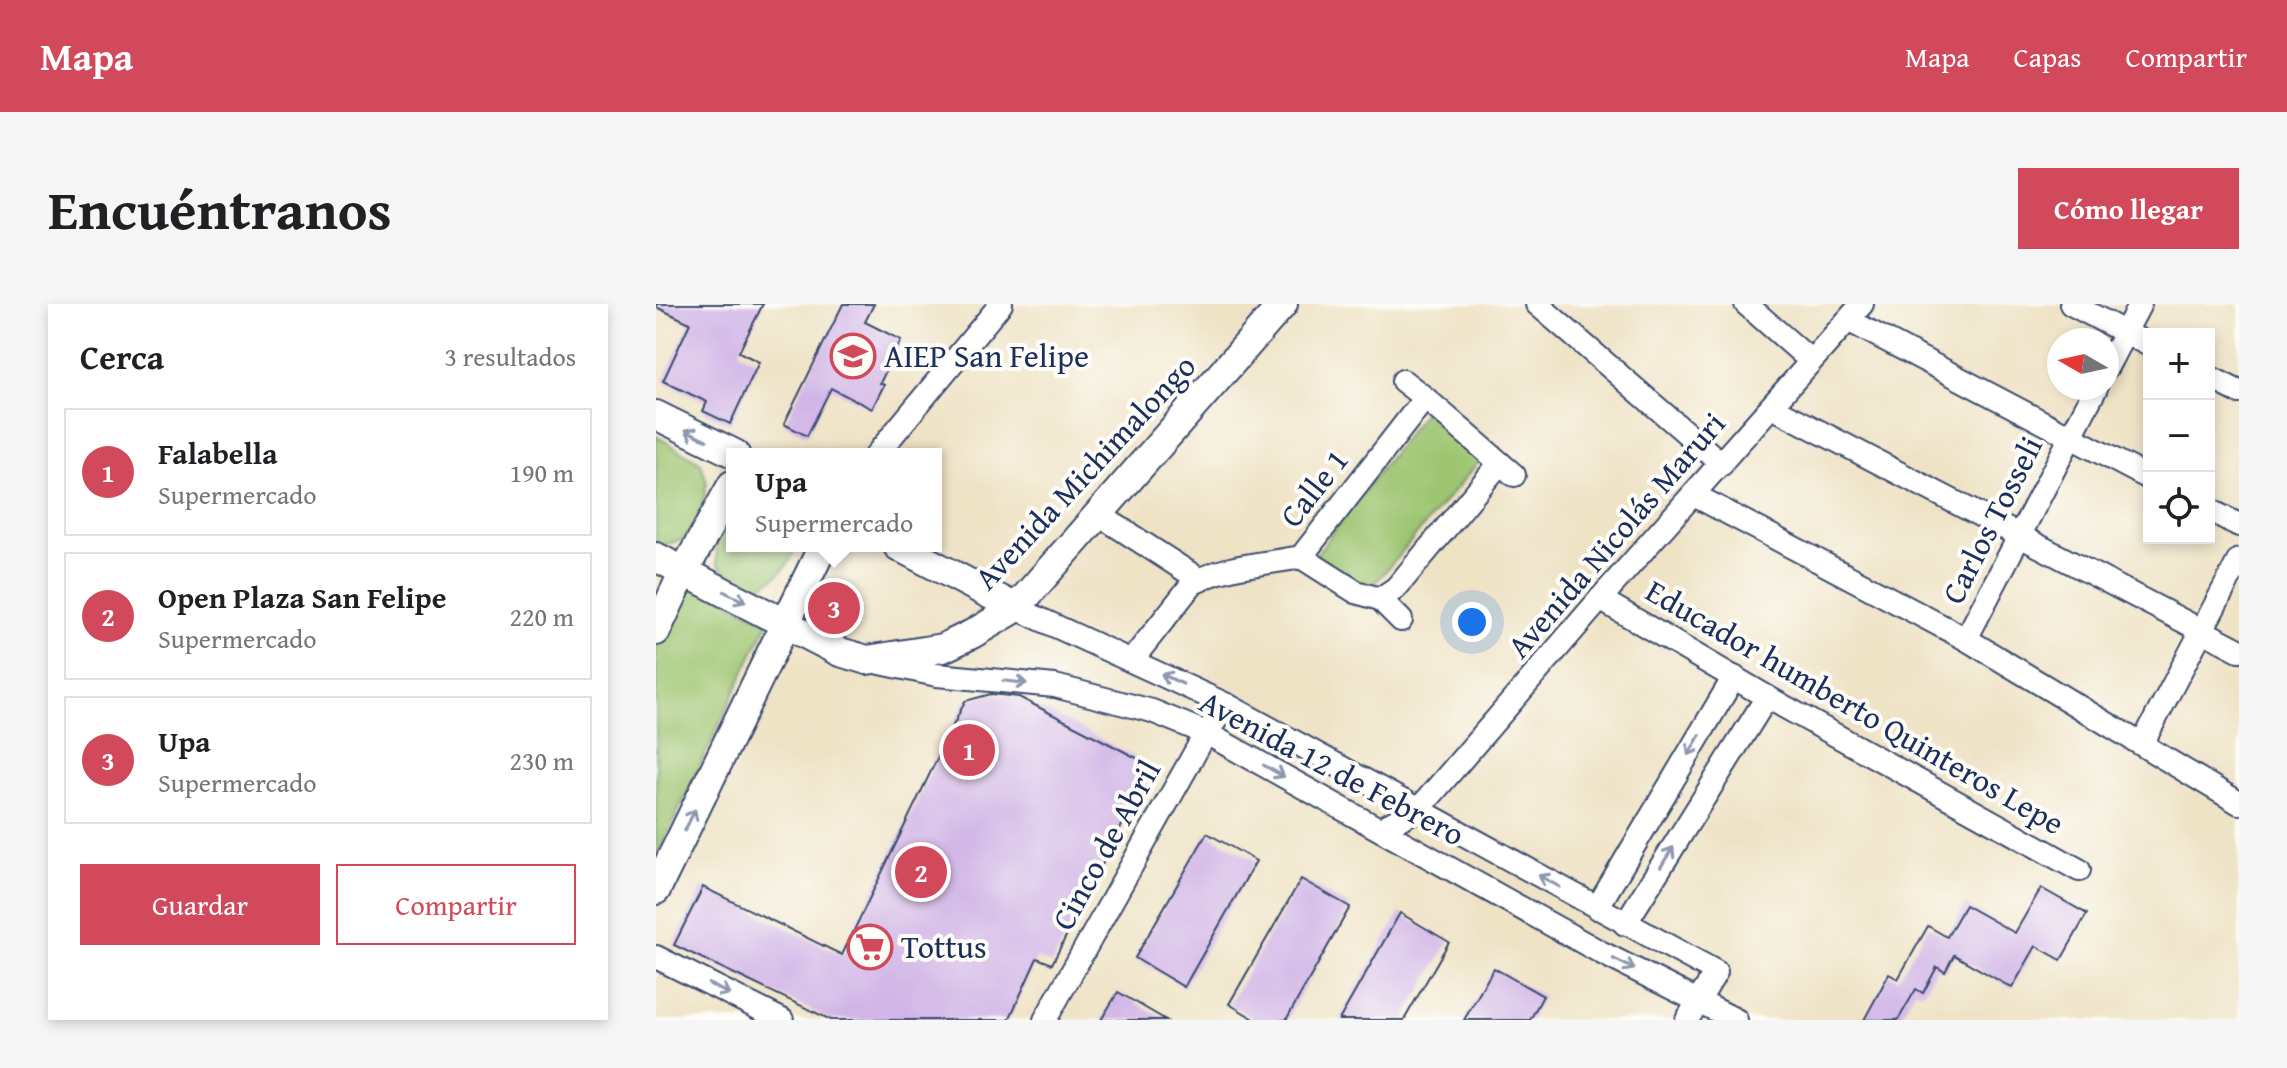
<!DOCTYPE html>
<html lang="es">
<head>
<meta charset="utf-8">
<style>
  body { margin:0; font-family:"Gentium Book Plus",serif; background:#f6f6f6; color:#202124 }
  .controls { position:absolute; right:24px; top:24px; display:grid; overflow:hidden; border-radius:0px; box-shadow:0 4px 12px #0003 }
  .controls button { width:72px; height:72px; display:grid; place-items:center; padding:0; border:0; border-bottom:2px solid #e0e0e0; background:#fff; color:#202124; font:40px sans-serif }
  .compass { position:absolute; left:1391px; top:24px; width:72px; height:72px; border-radius:50%; background:#fff; box-shadow:0 4px 12px #0003; rotate:279deg }
  .you { position:absolute; left:816px; top:318px; width:28px; height:28px; margin:-20px; border:6px solid #fff; border-radius:50%; background:#1a73e8; box-shadow:0 0 0 12px #1a73e833 }
  .badge { display:grid; place-items:center; width:52px; height:52px; border-radius:50%; background:#d1495b; color:#fff; font-size:26px; font-weight:700 }
  .pin { position:absolute; translate:-50% -50%; border:4px solid #fff; box-shadow:0 2px 8px #0006 }
  .popup { position:absolute; left:70px; top:144px; width:216px; height:104px; box-sizing:border-box; display:grid; place-content:center; border-radius:0px; background:#fff; filter:drop-shadow(0 2px 6px #0005); font-size:26px; white-space:nowrap; color:#757577 }
  .popup b { font-size:30px; color:#202124 }
  .popup::after { content:''; position:absolute; left:50%; top:100%; margin-left:-16px; border:16px solid transparent; border-top-color:#fff }
  .list { margin:0; padding:0; list-style:none }
  h2 { display:flex; justify-content:space-between; align-items:center; height:104px; margin:0; padding:0 32px; font-size:34px }
  h2 small { font-size:26px; font-weight:400; color:#757577 }
  .list li { display:grid; grid-template-columns:52px 1fr auto; gap:24px; align-items:center; box-sizing:border-box; height:128px; margin:0 16px 16px; padding:0 16px; border:2px solid #e0e0e0; border-radius:0px }
  .list b { display:block; font-size:30px; white-space:nowrap }
  .list p { margin:0; font-size:26px; white-space:nowrap; color:#757577 }
  .list em { font-size:26px; font-style:normal; color:#757577 }
  .actions { display:flex; gap:16px; padding:24px 32px }
  .actions a { flex:1; padding:18px 0; border:2px solid #d1495b; border-radius:0px; text-align:center; font-size:28px; color:#d1495b }
  .actions .main { background:#d1495b; color:#fff }
  .icon { flex:none; width:44px; height:44px; fill:none; stroke:currentColor; stroke-width:2; stroke-linecap:round; stroke-linejoin:round }
  .map { position:relative; flex:none; width:1583px; height:716px; overflow:hidden; border-radius:0px }
  header { display:flex; align-items:center; gap:48px; box-sizing:border-box; height:112px; padding:0 40px; background:#d1495b; color:#fff }
  header strong { font-size:38px }
  nav { display:flex; gap:44px; margin-inline-start:auto; font-size:28px }
  .intro { display:flex; align-items:center; justify-content:space-between; box-sizing:border-box; height:192px; padding:0 48px }
  h1 { margin:0; font-size:56px }
  .button { padding:20px 36px; border-radius:0px; background:#d1495b; color:#fff; font-size:28px; font-weight:700 }
  main { display:flex; gap:48px; padding:0 48px }
  aside { flex:1; background:#fff; border-radius:0px; box-shadow:0 4px 12px #0003 }
  .map>svg:first-child { display:block }
  .green { fill:#9dc46f; stroke:#5c7a66; stroke-width:2 }
  .building { fill:#d1b5e7 }
  .lines { fill:none; stroke-linecap:round; stroke-linejoin:round }
  .minor-casing { stroke:#3b4a6e; stroke-width:26 }
  .major-casing { stroke:#3b4a6e; stroke-width:32 }
  .minor { stroke:#fff; stroke-width:22 }
  .major { stroke:#fff; stroke-width:28 }
  .oneway { stroke:#8d97ae }
  .labels { text-anchor:middle; stroke-width:8; stroke-linejoin:round; paint-order:stroke }
  .poi-label { font-size:32px; fill:#1b2f5e; stroke:#fdfcf7; text-anchor:start }
  .street-label { font-size:32px; fill:#1b2f5e; stroke:#fdfcf7 }
</style>
</head>
<body>
<header>
<strong>Mapa</strong>
<nav><a>Mapa</a><a>Capas</a><a>Compartir</a></nav>
</header>
<div class="intro"><h1>Encuéntranos</h1><a class="button">Cómo llegar</a></div>
<main>
<aside>
<h2>Cerca<small>3 resultados</small></h2>
<ul class="list">
<li><span class="badge">1</span><div><b>Falabella</b><p>Supermercado</p></div><em>190 m</em></li>
<li><span class="badge">2</span><div><b>Open Plaza San Felipe</b><p>Supermercado</p></div><em>220 m</em></li>
<li><span class="badge">3</span><div><b>Upa</b><p>Supermercado</p></div><em>230 m</em></li>
</ul>
<div class="actions"><a class="main">Guardar</a><a>Compartir</a></div>
</aside>
<div class="map">
<svg width="1583" height="716" viewBox="0 0 1583 716">
  <rect width="100%" height="100%" fill="#fdfcf7"/>
  <filter id="ink" filterUnits="userSpaceOnUse"><feTurbulence type="fractalNoise" baseFrequency=".0125" numOctaves="2"/><feDisplacementMap in="SourceGraphic" scale="16" xChannelSelector="R" yChannelSelector="G"/><feConvolveMatrix kernelMatrix="1 2 1 2 8 2 1 2 1" color-interpolation-filters="sRGB"/></filter>
  <filter id="wash" filterUnits="userSpaceOnUse"><feTurbulence type="fractalNoise" baseFrequency=".006" numOctaves="4" result="noise"/><feDisplacementMap in="SourceGraphic" scale="32" xChannelSelector="R" yChannelSelector="G"/><feGaussianBlur stdDeviation="1.8" result="paint"/><feColorMatrix in="noise" values="0 0 0 0 0 0 0 0 0 0 0 0 0 0 0 0 0 1.4 0 .05"/><feComposite in="paint" operator="in"/></filter>
  <g filter="url(#wash)">
    <rect width="100%" height="100%" fill="#efe3c6"/>
    <g class="green">
      <path d="M771,104l54,51 -110,129 -56,-32z"/>
      <path d="M0,132l45,27 6,20 -4,20 -9,22 -10,14 -26,8 -2,-1z"/>
      <path d="M76,198v44h63c-4,21 -19,32 -37,42l-25,-7 -16,-18 -1,-33z"/>
      <path d="M37,278l75,40 -112,236v-211l27,-57z"/>
    </g>
    <g id="blocks">
      <g class="building">
        <path d="M0,0h107l-24,48 20,10 -29,62 -27,-13 4,-9 -44,-21 27,-58 -34,-16z"/>
        <path d="M187,0h31l-9,18 36,18 -21,43 4,2 -12,24 -41,-21 -24,48 -23,-12z"/>
        <path d="M335,390l28,3 133,69 -100,198 -15,-6 -28,62h-178l-157,-75 29,-58 139,68 123,-254z"/>
        <path d="M551,529l49,28 -72,126 -49,-29z"/>
        <path d="M645,575l49,28 -64,113h-30l-27,-16z"/>
        <path d="M1385,584l46,26 -26,46 -25,-14 -24,42 -58,-33 -9,17 -8,-5 -14,26 -7,-4 -18,31h-34l25,-46 9,5 30,-53 19,11 18,-32 50,28z"/>
        <path d="M744,609l49,29 -45,78h-65z"/>
        <path d="M838,664l49,28 -13,24h-66z"/>
        <path d="M462,688l48,28h-65z"/>
      </g>
    </g>
  </g>
  <g filter="url(#ink)">
    <use href="#blocks" fill-opacity="0" stroke="#3b4a6e" stroke-width="2"/>
    <g class="lines">
      <g class="minor-casing">
        <g id="minor">
          <path d="M881,0l185,160"/>
          <path d="M1090,0l65,57"/>
          <path d="M1415,0l78,41"/>
          <path d="M1192,16l301,158"/>
          <path d="M1451,63l33,-63"/>
          <path d="M1553,73l30,15"/>
          <path d="M769,94l75,65"/>
          <path d="M1116,103l467,243"/>
          <path d="M221,150l124,-150"/>
          <path d="M1038,191l272,144 273,164"/>
          <path d="M1553,206l30,15"/>
          <path d="M442,210l102,66"/>
          <path d="M645,253l55,35 24,7"/>
          <path d="M944,295l167,98 312,173"/>
          <path d="M360,304l211,97 489,267 -29,48"/>
          <path d="M745,316l-21,-21 16,-11 104,-125 14,12"/>
          <path d="M1310,335l130,-251"/>
          <path d="M476,356l60,-76c30,-19 75,-20 109,-27l124,-159 -22,-17"/>
          <path d="M220,358l61,13 118,11 97,25 54,22 396,220 134,67"/>
          <path d="M1486,440l97,-184"/>
          <path d="M724,525l39,-20 181,-210 262,-295"/>
          <path d="M941,604l137,-231"/>
          <path d="M969,620l142,-227"/>
          <path d="M0,653l126,63"/>
          <path d="M389,716l161,-287 21,-28"/>
        </g>
      </g>
      <g class="major-casing">
        <g id="major">
          <path d="M0,111l79,39"/>
          <path d="M242,242l118,62"/>
          <path d="M0,253l184,95 27,8 76,-12 29,-14 44,-26 267,-304"/>
          <path d="M0,327l28,-60 48,-86"/>
          <path d="M0,586l167,-344"/>
        </g>
      </g>
      <use href="#minor" class="minor"/>
      <use href="#major" class="major"/>
    </g>
    <defs><path id="oneway-shaft" d="M-6 0H5M1.5-3L5.5 0L1.5 3" fill="none" stroke-width="1.6" stroke-linecap="round" stroke-linejoin="round" transform="scale(2)"/></defs>
    <g class="oneway">
      <use href="#oneway-shaft" transform="translate(40 131) rotate(-154)"/>
      <use href="#oneway-shaft" transform="translate(79 293) rotate(27)"/>
      <use href="#oneway-shaft" transform="translate(516 375) rotate(-155)"/>
      <use href="#oneway-shaft" transform="translate(359 378) rotate(6)"/>
      <use href="#oneway-shaft" transform="translate(1038 441) rotate(121)"/>
      <use href="#oneway-shaft" transform="translate(618 467) rotate(29)"/>
      <use href="#oneway-shaft" transform="translate(34 516) rotate(-64)"/>
      <use href="#oneway-shaft" transform="translate(1011 553) rotate(-58)"/>
      <use href="#oneway-shaft" transform="translate(893 577) rotate(-151)"/>
      <use href="#oneway-shaft" transform="translate(968 660) rotate(26)"/>
      <use href="#oneway-shaft" transform="translate(63 685) rotate(27)"/>
    </g>
  </g>
  <defs>
    <g id="university-ring" transform="scale(2.3)"><circle r="9.5" fill="#fdfcf7" stroke="#d1495b" stroke-width="1.5"/><path d="M0-5L7-2L0 1L-7-2ZM-4 1L0 2.5L4 1V4Q0 6-4 4Z" fill="#d1495b"/></g>
    <g id="supermarket-ring" transform="scale(2.3)"><circle r="9.5" fill="#fdfcf7" stroke="#d1495b" stroke-width="1.5"/><path d="M-6-5.5h2.5l.6 2H6L4.5 2H-2.5L-4.4-4H-6ZM-1.5 3.2a1.3 1.3 0 1 0 .1 0ZM3 3.2a1.3 1.3 0 1 0 .1 0Z" fill="#d1495b"/></g>
  </defs>
  <g fill-rule="evenodd">
    <use href="#university-ring" x="197" y="52"/>
    <use href="#supermarket-ring" x="214" y="643"/>
  </g>
  <g class="labels">
    <g class="poi-label">
      <text x="228" y="63">AIEP San Felipe</text>
      <text x="245" y="654">Tottus</text>
    </g>
    <g class="street-label">
      <text transform="translate(429 168) rotate(-47)" y="11">Avenida Michimalongo</text>
      <text transform="translate(658 184) rotate(-52)" y="11">Calle 1</text>
      <text transform="translate(1336 216) rotate(-63)" y="11">Carlos Tosseli</text>
      <text transform="translate(960 231) rotate(-49)" y="11">Avenida Nicolás Maruri</text>
      <text transform="translate(1199 403) rotate(30)" y="11">Educador humberto Quinteros Lepe</text>
      <text transform="translate(676 464) rotate(28)" y="11">Avenida 12 de Febrero</text>
      <text transform="translate(450 541) rotate(-61)" y="11">Cinco de Abril</text>
    </g>
  </g>
</svg>
<div class="controls">
<button>+</button>
<button>−</button>
<button><svg class="icon" aria-label="locate" viewBox="0 0 24 24"><circle cx="12" cy="12" r="6"/><path d="M12 2v4M12 18v4M2 12h4M18 12h4"/></svg></button>
</div>
<svg class="compass" viewBox="-18 -18 36 36"><path d="M0-13l5 13h-10z" fill="#e53935"/><path d="M0 13l5-13h-10z" fill="#757577"/></svg>
<div class="you"></div>
<div class="pin badge" style="left:313px;top:446px">1</div>
<div class="pin badge" style="left:265px;top:568px">2</div>
<div class="pin badge" style="left:178px;top:304px">3</div>
<div class="popup"><b>Upa</b>Supermercado</div>
</div>
</main>
</body>
</html>
